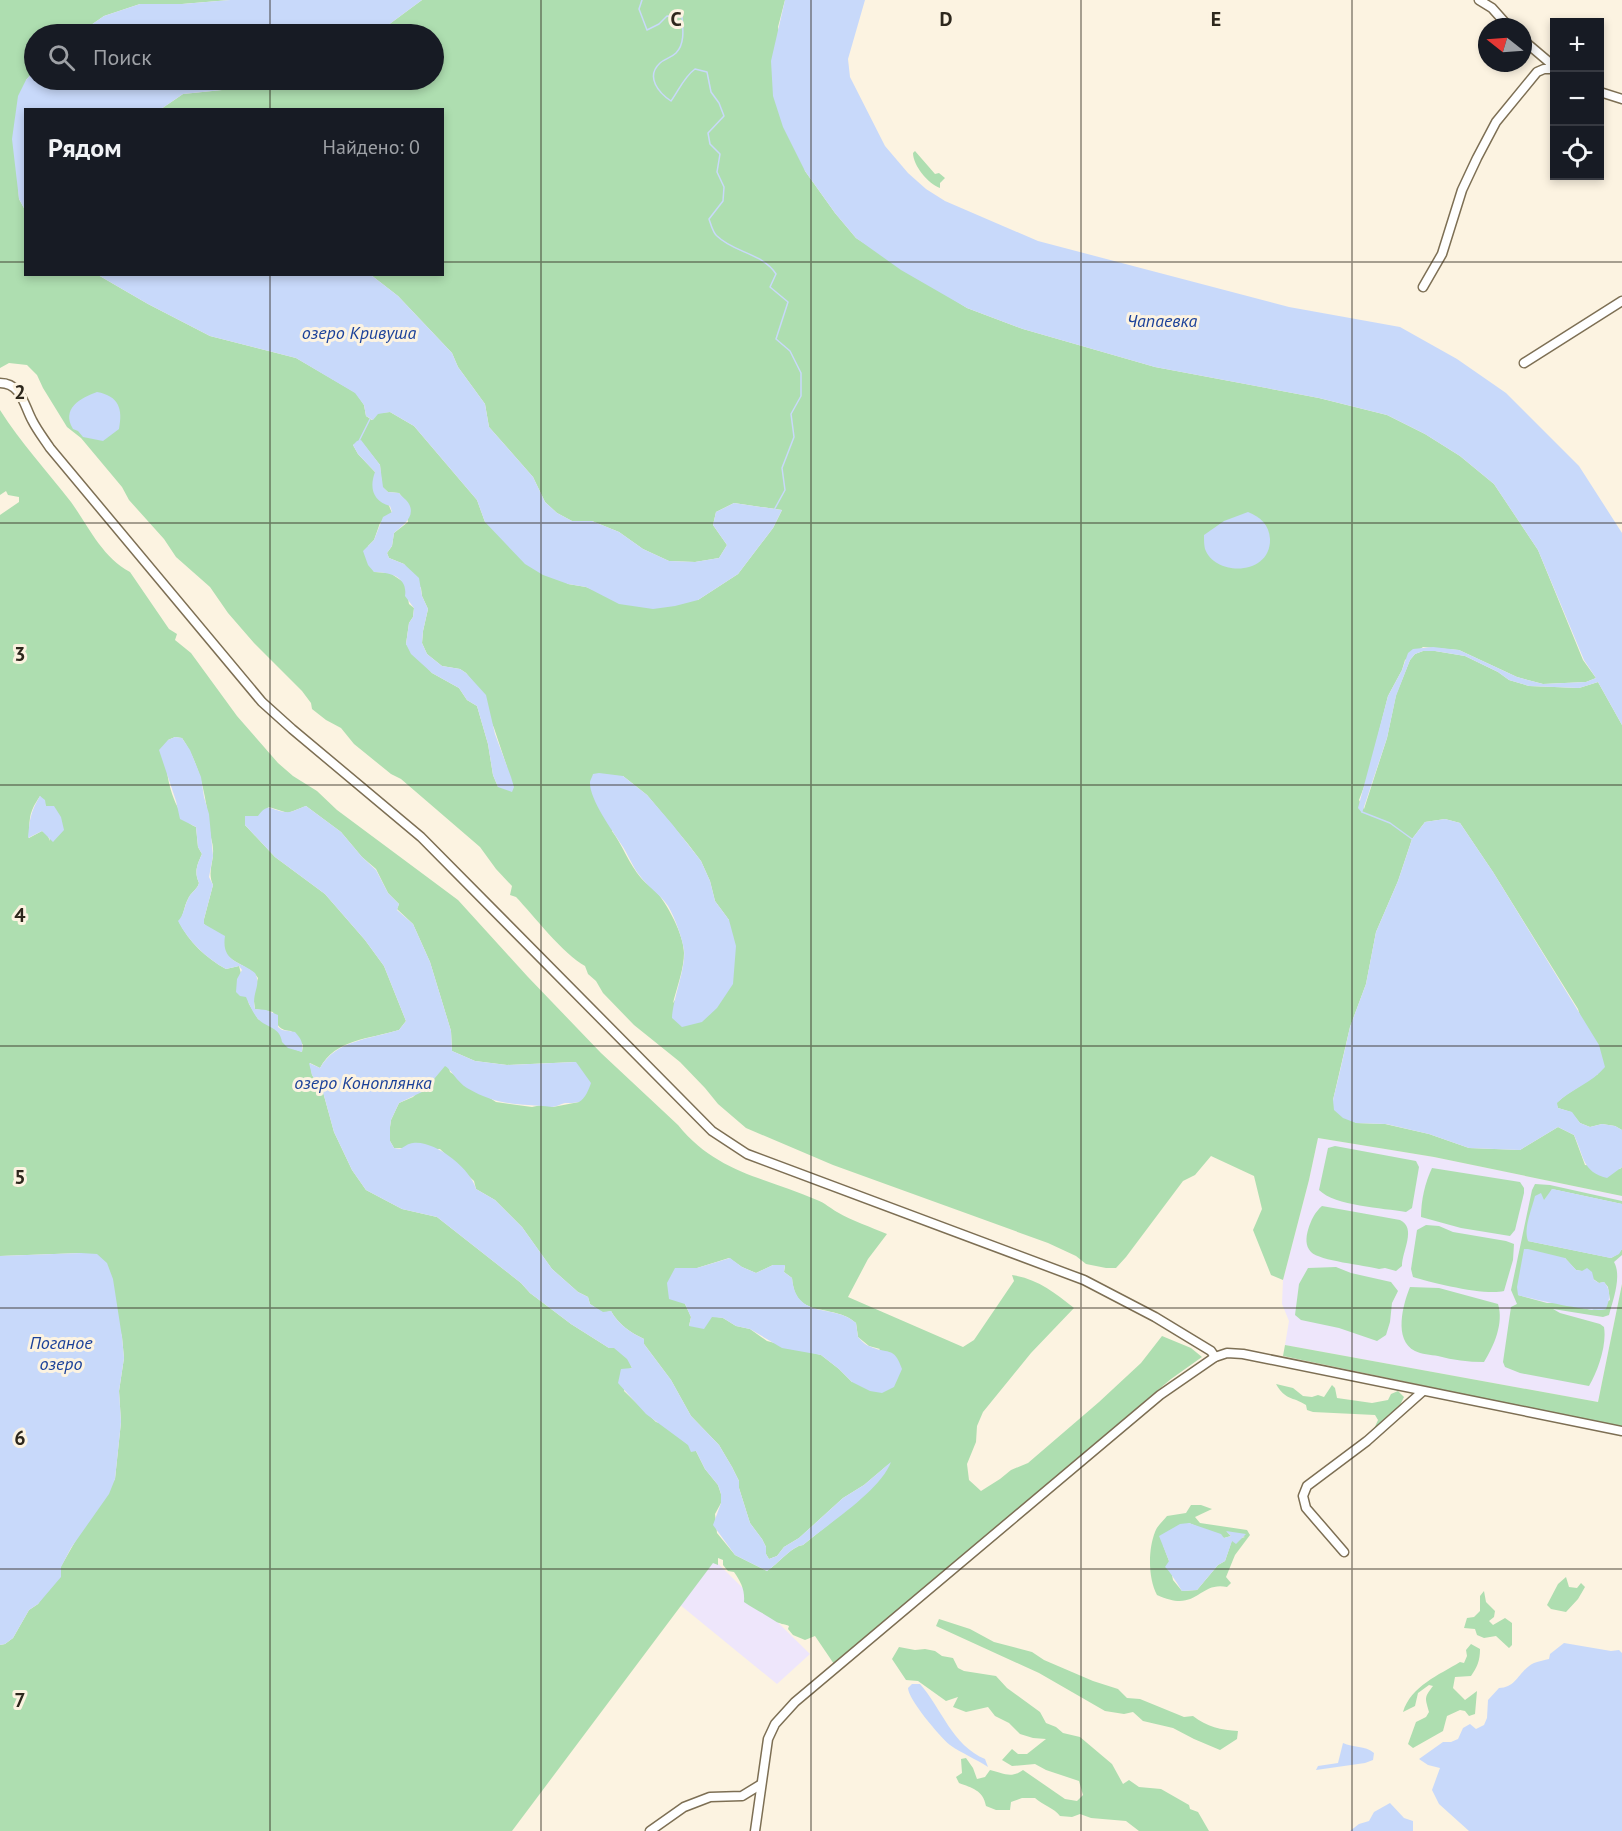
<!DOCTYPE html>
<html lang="ru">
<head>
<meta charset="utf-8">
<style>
  body { margin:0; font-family:"PT Sans",sans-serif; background:#242831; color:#f1f3f6 }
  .controls { position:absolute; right:18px; top:18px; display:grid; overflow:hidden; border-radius:0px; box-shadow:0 3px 9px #0003 }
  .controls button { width:54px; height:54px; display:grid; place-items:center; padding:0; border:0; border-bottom:2px solid #363941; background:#171b24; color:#f1f3f6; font:30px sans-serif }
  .compass { position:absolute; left:1478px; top:18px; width:54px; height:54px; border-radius:50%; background:#171b24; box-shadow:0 3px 9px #0003; rotate:287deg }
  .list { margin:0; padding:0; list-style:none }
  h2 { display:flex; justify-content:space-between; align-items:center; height:78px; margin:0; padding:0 24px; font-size:26px }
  h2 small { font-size:20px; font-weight:400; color:#9ea1a6 }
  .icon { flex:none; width:33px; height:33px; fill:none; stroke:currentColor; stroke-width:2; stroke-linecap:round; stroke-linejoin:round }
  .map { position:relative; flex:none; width:1622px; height:1831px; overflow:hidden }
  .search { position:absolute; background:#171b24; box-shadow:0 3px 9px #0003; left:24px; top:24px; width:420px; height:66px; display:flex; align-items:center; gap:15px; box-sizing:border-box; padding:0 21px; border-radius:33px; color:#9ea1a6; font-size:22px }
  .panel { position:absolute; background:#171b24; box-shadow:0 3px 9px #0003; left:24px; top:108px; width:420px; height:168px; border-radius:0px }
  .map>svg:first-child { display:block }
  .industrial { fill:#eee6fb }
  .green { fill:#aedeb0; fill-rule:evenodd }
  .water { fill:#c8d9fa }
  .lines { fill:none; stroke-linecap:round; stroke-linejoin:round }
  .stream { stroke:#c8d9fa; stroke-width:1.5 }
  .minor-casing { stroke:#7d6f54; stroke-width:11 }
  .minor { stroke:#fff; stroke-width:8 }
  .grid { fill:none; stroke:#2d271c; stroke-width:1.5; stroke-opacity:0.55 }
  .labels { text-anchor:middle; stroke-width:6; stroke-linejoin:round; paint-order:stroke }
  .water-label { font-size:18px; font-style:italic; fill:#1b4199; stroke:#fcf3e1 }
  .grid-label { font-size:20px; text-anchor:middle; font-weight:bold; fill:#2d271c; stroke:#fcf3e1; stroke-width:6; stroke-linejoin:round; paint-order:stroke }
</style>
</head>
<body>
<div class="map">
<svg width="1622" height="1831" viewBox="0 0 1622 1831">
  <rect width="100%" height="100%" fill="#fcf3e1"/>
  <g class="industrial">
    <path d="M1318,1138l116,19 188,39v88l-24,118 -313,-57 4,-24 -7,-17 1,-24 26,-100z"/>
    <path d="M533,1382l277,272 -33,30 -289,-236z"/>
  </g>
  <g class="green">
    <path d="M0,0h230l-48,4h-42l-36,12 -26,18h-44v37l-8,9 -8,105 1,14 6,11 1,64 72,1 50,29 62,32 86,22 60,35 8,12 2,11 6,4 6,-7 12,-1 24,14 63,74 8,22 83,62 18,3 10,4 102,9 40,-26 35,-46 9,-18 -48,-7 -18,9 -3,13 14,20 -8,13 -24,4 -26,-1 -26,-12 -24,-17 -27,-11h-20l-15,-8 -12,-11 -12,-25 -44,-50 -4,-23 -27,-37 -6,-14 -54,-57 -27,-21 71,-1v-164l-281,-1 22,-15 79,-8 32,-6h140v-46h-58l46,-34h363l-7,27 27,144 30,42 21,25 111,70 56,21 132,38 164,31 68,17 38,19 35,22 34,28 44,66 45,110 13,18 -10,4 -43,2 -26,-7 -58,-27 -36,-3 -18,13 -3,10 -14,26 -21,83 -8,21 5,9 23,-71 9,-43 14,-35 5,-6 8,-3h12l30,5 33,16 11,8 20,6 50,2 19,-6 24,43v405l-7,-4 -13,-2 -12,3 -10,-4 -9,-11 -13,-4 -2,-5 10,-8 32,-21 -20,-65 -85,-137 -33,-49 -15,-4 -20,3 -13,17 -14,42 -22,51 -10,52 -16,43 -17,73 23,23 29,1 44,10 40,14 51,2 38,-23 16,8 11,30 35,4 2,-2v29l-188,-39 -116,-19 -9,42 -26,100 -12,-5 -18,-45 9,-21 -8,-33 -43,-20 -16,19 -12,6 -57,76 -10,11h-10l-20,-4 -10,-8 -28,-13 -215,-78 -87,-37 -28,-24 -13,-16 -25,-26 -46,-37 -31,-32 -7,-12 -8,-7 -3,-8c-21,-11 -52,-51 -69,-69l-6,-2 2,-9 -16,-17 -16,-22 -79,-68 -10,-5 -37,-30 -13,-16 -15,-8 -14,-11 -1,-6 -9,-12 -48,-48 -26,-30 -18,-26 -34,-30 -12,-18 -35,-39 -7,-13 -41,-49 -14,-11 -24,-39 -6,-13 -10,-10 -18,-2 -9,5zM361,441l19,24 2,22 6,5 11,1 4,5 5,24 -14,11 -2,13 -5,7 2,5 15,6 17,24 1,8 6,13 -5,22 -1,12 5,11 15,12 18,3 6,4 8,10 20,45 13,39 -9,20 -5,-12 -5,-31 -11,-38 -10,-6 -8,-12 -27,-15 -26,-29 3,-21 4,-6 1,-9 -5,-4 -4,-21 -15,-10 -16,-1 -6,-26 6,-6 6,-17 12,-10 -17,-41 -17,-18 -5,-9zM623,776l24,19 41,49 13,17 9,20 5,20 14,19 -56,83c4,-16 11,-34 11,-50 0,-17 -15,-46 -26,-59 -5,-6 -12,-10 -17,-16 -12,-14 -18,-32 -29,-47z"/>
    <path d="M915,151l20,23 4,-1 6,5 -5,5v5c-12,-4 -27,-23 -27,-35z"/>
    <path d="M0,410c21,33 47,61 71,92 18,25 31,55 59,70l39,57 8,5 -2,6 16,13 46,63 41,47 15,13 24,15 20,19 121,90 70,77 73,76 77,72c39,48 86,52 139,75 8,3 13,8 20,12 15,9 34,15 50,22l-19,25 -20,38 115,50 11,-7 40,-59 -2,-6c26,4 42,17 62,33l-43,45 -48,59 -6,14 -1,16 -9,22 2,16 12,11 19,-12 11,-9 17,-7 71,-61 42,-39 21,-27 29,12 11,9 -31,22 -337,285 -19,-28 -10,4 -12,-5 -5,-6 1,-3c-4,-2 -10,-2 -14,-5 -10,-7 -21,-12 -31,-19 1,-12 -3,-20 -10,-30l-6,-1 -5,-6v-5l-5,-2v7l-5,-2 -201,268h-512v-186l5,-1 8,-6 16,-28 9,-6 9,-13 33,-58 35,-54 6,-57 -2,-31 5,-33 -2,-21 -4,-15 -37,-69 -81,3v-741l19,-13v-5l-11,-2 -2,-4 -6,4zM175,737l7,1c19,28 24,60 28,93 0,6 3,12 3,18 1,13 -6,23 0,36l-9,34v5l6,5 5,2c3,3 7,8 8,13 2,6 1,9 6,13 9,8 23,11 29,21l-5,16 2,15 18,3c4,13 5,18 18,19l12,14 -1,7 -8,-3 -17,-19 -19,-11 -9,-15 -10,-38 -13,3c-20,-11 -37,-27 -47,-47 5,-7 5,-16 9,-23 3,-7 9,-9 11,-16 -5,-11 -2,-18 3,-29l-4,-7 -2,-20c-17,-6 -28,-40 -29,-57 -1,-10 0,-20 1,-30zM40,796l6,10 4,35 -3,-7 -5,-3 -13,7c1,-20 -1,-24 11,-42zM306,806l35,26 21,25 14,12 12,24 11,11 -2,5 16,15 17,38 21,69 1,20 23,10 32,4 68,-3 4,40 -26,5 -7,-3 -14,3 -36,-5 -46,-30 -1,-4 -4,-3 -32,32 -14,6 -8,17 -1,7v14l4,7 46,1 34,32 2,8 19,11 27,27 30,42 26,23 10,5 2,7 13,9 8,-2c7,13 20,22 33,28v5l27,36 20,36 28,29 13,22 7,14v7l11,35 12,16 4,8v7l3,5 8,-3 7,-9 15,-9 44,-40 21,-13 26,-22 -30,36 -57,46c-11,1 -25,19 -36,26l-32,-16 -18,-22 -2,-19 6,-11v-9l-3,-9 -13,-16 -9,-18 -33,-27 -7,-2 -32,-31 5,-22 3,-1 -4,-9 -14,-12 -5,1 -38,-24 -41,-31 -9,-10 -84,-66 -35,-8 -36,-19 -14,-20 -18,-38 -11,-40 -11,-17 -2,-12 10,5c15,-29 50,-29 79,-38l7,-9 -22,-55 -19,-26 -40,-46 -50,-37 -30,-32 1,-9 12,1 11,-10 19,6zM729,1258l13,9 14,6 17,-8 12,1 -1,6 8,6c3,43 41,24 64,45l2,14 11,9 11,3 -28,33 -13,-13 -18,-14 -54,-14 -17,-12 -14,-3 -13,-8 -12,-2 -22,10 2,-9 -6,-13 -10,-36h22z"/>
    <path d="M1335,1146l81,15 3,6 -7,41 -6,4c-23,-4 -71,-6 -87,-22l9,-42z"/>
    <path d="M1432,1168l88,14 4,6v5l-9,37 -5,6 -49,-8 -40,-11c0,-17 4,-34 11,-49z"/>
    <path d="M1535,1184l15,1 72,16v3l-70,-15 -24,52 83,17 7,-4 4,-5v6l-8,7c8,14 -1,38 -5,53l-6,2 -50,-8 7,4 40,11 4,3c3,18 -6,44 -15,59l-69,-13 -15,-6 -2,-5 8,-55 6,-3 -6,-14 21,-100zM1565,1258l11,12 6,1 17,12 5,-1 4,5 2,13 -18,10 -33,-7h-12l-29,-8z"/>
    <path d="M1322,1206l78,14c17,8 2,31 2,46l-6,5 -11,-3 -6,1c-15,-4 -59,-8 -68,-17 -6,-6 -5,-15 -3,-22 3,-10 7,-18 14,-24z"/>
    <path d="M1426,1225l13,1 14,6 53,9 8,3 -1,16 -9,31c-18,5 -72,-8 -91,-14l-2,-8 6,-39z"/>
    <path d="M1336,1267l15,6 40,9 7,9 -6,12 -2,19 -4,13 -9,6 -38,-13 -38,-8 -6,-5 4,-31 9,-16z"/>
    <path d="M1622,1284v143l-339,-71 2,-11 313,57z"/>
    <path d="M1410,1287l29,1 59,16c6,19 -4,42 -14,58 -16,0 -31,-2 -46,-6 -7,-1 -17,-2 -23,-5 -22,-11 -12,-47 -5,-64z"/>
    <path d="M1276,1384l17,4 10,8 9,1 6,-2 6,2 8,-12 3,3 2,10 35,5 16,-3 3,-6 7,-3 6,6 -5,10 -26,24 5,-11 -3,-5 -62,-3 -6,-2 -1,-5c-14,-9 -20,-4 -30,-21z"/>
    <path d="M1191,1505h10l11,4 -17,8 5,6 47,7 3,5 -15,20 -9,22 5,6 -4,4c-29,-6 -29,27 -70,8 -9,-17 -9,-45 -2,-63 2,-6 8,-11 12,-16l19,-3zM1189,1523l35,15 7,-2 -4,-4 18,5 -13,3 -7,21 -7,4 -21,25 -15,1 -9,-11 -4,-19 -6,-16z"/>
    <path d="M1566,1577l3,10 8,1 4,-5 4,4 -7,12 -12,13 -15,-3 -4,-4 11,-21z"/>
    <path d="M1484,1591l2,11 9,9 -1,6 -5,4 4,4 12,-7 7,5v22l-3,3 -13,-12 -12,2 -7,-3 -2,-6 -11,-1 3,-10 7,-1 6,-6v-15z"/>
    <path d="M939,1619l31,10 24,13 38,10 12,8 49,21 25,8 9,9 13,1 44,18 9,-1c14,11 28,14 45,15l-1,8 -17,11 -26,-11 -21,-11 -30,-7 -10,-9 -9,2 -19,-3 -66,-38 -103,-47z"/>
    <path d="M1471,1644l9,5c0,12 -3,18 -9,27l-16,1 -2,11 12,12 12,-9 -2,23 -6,2 -4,-5 -5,-1 -13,6 -4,15 -30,17 -5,-4 8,-22 10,-5 3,-5c-4,-15 -5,-14 4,-26l-4,-1 -11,8 -3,13 -12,6c8,-26 36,-37 57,-50l4,1 3,-7 -1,-6z"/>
    <path d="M899,1647l16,3 10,-1 10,2 7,5 11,2 5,10 6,3 32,5 11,12 33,24 6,11 10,4 7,6 17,4 32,27 11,20 6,-4 10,7 22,2 28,16 1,4 8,3 11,19h-70l-13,-10 -35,-3 -11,-4 -8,3 -12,-1c-6,-8 -17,-11 -25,-18h-13l-11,4 -1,8h-14l-10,-4c-3,-16 -14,-18 -27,-23l-3,-6 6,-4 -1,-14 5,-1 7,10 4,11 8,-2 5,-7c13,3 21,9 33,0l42,29 12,2 6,-6 -4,-14 -33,-11 -11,-6 -23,2 -10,-6 10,-11 6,5h9l19,-15 -13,-1 -13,-4 -11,-11 -14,-7 -7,-9 -22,5 -13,-5 5,-10 -12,4 -28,-20 -12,-1 -14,-21z"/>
  </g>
  <g class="water">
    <path d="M230,0h192l-46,34h-298l26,-18 36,-12h42z"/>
    <path d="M785,0h80l-17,59 2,18 35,69 23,27 18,16 19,12 93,40 251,66 111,20 57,32 49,34 73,73 43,67v192l-24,-43 -19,6 -50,-2 -20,-6 -11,-8 -33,-16 -30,-5h-12l-8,3 -5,6 -14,36 -9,42 -25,75 -4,-5 30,-112 14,-26 6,-17 5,-4 20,-2 26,3 58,27 26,7 43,-2 10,-4 -12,-18 -46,-110 -44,-66 -34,-28 -35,-22 -38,-19 -68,-17 -164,-31 -132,-38 -56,-21 -66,-38 -45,-32 -21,-25 -30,-42 -22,-44 -10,-31 -2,-35z"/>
    <path d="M34,71v9h260l-32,6 -79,8 -22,15 -135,1 -1,100 -6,-11 -7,-60 6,-43 8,-16z"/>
    <path d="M98,275h273l27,21 54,57 6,14 27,37 4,23 44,50 12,25 12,11 15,8h20l27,11 24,17 26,12 26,1 24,-4 8,-13 -14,-20 3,-13 18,-9 48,7 -9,18 -35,46 -40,26 -23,6 -22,3 -34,-5 -33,-17 -18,-3 -25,-9 -18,-11 -40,-42 -8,-22 -63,-74 -24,-14 -12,2 -5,6 -7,-4 -2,-11 -9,-12 -59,-35 -86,-22 -62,-32z"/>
    <path d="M97,392c22,4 26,17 22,37l-16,12 -20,-4 -5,-6 -5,-2c-12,-20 7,-31 24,-37z"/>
    <path d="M361,440l19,25 3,22 5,5 11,1c2,3 8,7 10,11 7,13 -7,22 -15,29l-2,13 -5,7 2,5 15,6 15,14 3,18 6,13 -5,22 -1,12 5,11 15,12 18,3 6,4 20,22 9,39 16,43 3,10 -2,5 -14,-5 -5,-12 -5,-31 -11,-38 -10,-6 -8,-12 -27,-15 -21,-19 -5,-10 3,-21 4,-6 1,-9 -9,-12c3,-19 -15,-24 -31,-24l-6,-7 -5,-14 11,-11 9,-23 9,-5 -2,-6c-17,-5 -21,-18 -15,-34l-17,-18 -5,-9 4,-4z"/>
    <path d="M1248,512c12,5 21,12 22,27 1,37 -55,38 -65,10 -1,-4 -1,-9 -1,-14l20,-14z"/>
    <path d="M175,737l7,1 8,12 11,27 3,20 5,17 4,42 -4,21 4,8 -9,34v5l21,12c-4,26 15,25 30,37 7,12 -4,20 0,36l11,1 12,5v12l4,3 13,2c7,8 8,11 7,20l-14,-4 -6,-6c-2,-15 -15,-14 -24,-23 -5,-6 -9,-15 -12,-22l-6,-1 -4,-4 1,-13 5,-9 -3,-4 -13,3c-20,-11 -37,-27 -48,-48 6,-6 6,-14 10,-22 3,-7 9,-9 11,-16 -5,-11 -2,-18 3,-29l-4,-7 -2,-20 -16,-8 -4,-18 -17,-51 9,-10z"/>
    <path d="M599,773l24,3 24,19 25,29 29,37 9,20 5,20 14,19 7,26 -3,38 -16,24 -15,14 -20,5 -10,-9c1,-20 14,-50 12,-68 -2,-13 -9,-32 -16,-44 -8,-12 -20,-19 -28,-30 -8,-10 -12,-22 -19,-32 -9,-14 -32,-45 -31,-62 0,-1 3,-7 3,-8z"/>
    <path d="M40,796l5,4 1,6h8l7,11 3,13 -11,12 -11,-11 -14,7c2,-19 2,-25 12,-42z"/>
    <path d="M306,806l35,26 21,25 14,13 12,23 11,11 -2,6 16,14 17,38 21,69 1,20 23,10 32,4 69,-3 15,21c-2,6 -6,16 -12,19 -4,1 -10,1 -14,1 -4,1 -10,4 -13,4 -33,-4 -53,0 -85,-19 -10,-6 -17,-20 -22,-22l-21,25 -25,12 -8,17 -1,7v14l4,7 6,1c4,-2 9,-6 13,-6 22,-3 58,26 63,46l19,11 27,27 30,42 26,23 10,5 2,7 13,8 8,-1c7,13 20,22 33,28v5l27,36 20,36 28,29 13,22 7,14v7l11,35 12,16 4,8v7l3,5 8,-3 7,-9 15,-9 44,-40 21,-13 27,-23c-11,29 -63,62 -88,83 -11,1 -25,19 -36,26l-32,-16 -22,-30 8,-22v-9l-3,-9 -13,-16 -9,-18 -5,1 -3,-7 -42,-31 -28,-31 3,-14 11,-1 -5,-9 -13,-11h-5l-38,-24 -41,-31 -9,-10 -84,-66 -35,-8 -36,-19 -14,-20 -18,-38 -11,-40 -11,-17 -3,-12 11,5c16,-28 50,-29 79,-38l7,-9 -22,-55 -19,-26 -40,-46 -50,-37 -30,-32v-9h13c11,-15 13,-5 27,-4 7,1 14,-4 21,-6z"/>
    <path d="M1445,819l15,4 33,49 106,173 6,22c-13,16 -34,22 -48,36l1,5 14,4 8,11 10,4 12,-3 13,2 7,4v37l-15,11c-25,-6 -23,-22 -33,-43l-16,-8 -38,23 -51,-2 -40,-14 -43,-10 -30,-1 -13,-5 -9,-8 -1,-10 7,-29 10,-44 16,-43 10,-52 22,-51 14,-42 13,-17z"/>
    <path d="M1552,1189l70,15v45l-3,5 -8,4 -83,-17c-5,-13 4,-32 7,-45l6,-3 3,7z"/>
    <path d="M1524,1249h4l37,9 11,12 6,1 5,-3 5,4 2,8 5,3 5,-1c7,8 6,17 2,27 -10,5 -74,-10 -88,-14l-1,-8z"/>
    <path d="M81,1253l16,1 10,9 6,16 9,58 2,21 -5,33 2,31 -6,57 -6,15 -38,54 -10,19v10l-23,27 -9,6 -16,28 -8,6 -5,1v-389z"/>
    <path d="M730,1258l12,9 14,6 17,-8h12l-1,7 8,6c4,43 42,25 64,45l2,14c3,3 7,8 11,9 18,9 25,-1 33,23l-8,18 -12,6 -12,-2 -18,-9 -13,-13 -18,-14 -39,-7 -32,-19 -14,-3 -13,-8 -11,-1 -8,12 -15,-3 2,-9 -6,-13 -16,-5 -2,-16 8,-15h22z"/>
    <path d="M1189,1523l32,11 3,4 7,-2 -5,-5 20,3 -10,10 -4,-3 -7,20 -7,4 -21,25 -15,1c-3,-5 -13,-21 -17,-24l4,-6 -10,-25 21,-12z"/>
    <path d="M1564,1643l47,8 8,-1 3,3v178h-153l-30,-27 -7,-14 8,-22 -12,-3 -9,-6 24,-17h8l7,-3 5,-11 7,-4 6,5 8,-4 3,-7 1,-18 11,-12c18,0 20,-18 35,-25 5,-2 11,-3 15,-4l1,-5z"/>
    <path d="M912,1684h8c22,25 32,61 65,75l3,8c-12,-8 -27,-14 -38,-22 -10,-8 -42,-46 -42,-57z"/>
    <path d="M1343,1743c10,5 22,2 31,10l-1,7 -8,3 -49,7 2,-4 20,-3z"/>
    <path d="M1390,1803l14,15 9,3v10h-63l9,-7 10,-3 5,-9z"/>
  </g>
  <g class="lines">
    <g class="stream">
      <path d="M642,0l-3,9 8,21 12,-6 8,-8 15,1c1,12 3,27 -6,36 -5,5 -12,6 -16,10 -15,14 -1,30 11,38 8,-11 13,-24 24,-32l12,3 4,20 8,11 5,13 -16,17 2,11 10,10 -3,18 7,15 -1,14 -14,18c2,6 4,14 8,17 17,17 46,17 59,38l-6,13 18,15 -12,37 14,12 11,22v23l-10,18 3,23 -12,31 3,22 -11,20"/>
      <path d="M359,441l11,-22"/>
      <path d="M1362,812l28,11 22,16"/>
    </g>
    <g class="minor-casing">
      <g id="minor">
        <path d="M1479,0l13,8 17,19"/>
        <path d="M1523,40l26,22 5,8"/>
        <path d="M1600,92l22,7"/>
        <path d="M1423,287l19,-33 20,-64 15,-32 19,-36 41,-50 7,-3h10"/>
        <path d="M1524,363l98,-62"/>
        <path d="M0,383c21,0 24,22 32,37 5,10 12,19 18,28l212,254 30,27 129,108 291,294 35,23 337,126 71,37 56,34 4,6"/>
        <path d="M1344,1552l-38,-44 -3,-12 4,-10 60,-45 55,-49"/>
        <path d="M650,1831l34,-24 26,-10 32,-1 18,-11"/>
        <path d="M755,1831l13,-92 7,-15 20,-22 365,-307 55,-38 12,-4 16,1 379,77"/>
      </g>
    </g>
    <use href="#minor" class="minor"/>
  </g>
  <path class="grid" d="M270,0v34M541,0v1831M811,0v1831M1081,0v1831M1352,0v1831M270,80v30M0,262h26M442,262h1180M270,274v1557M0,523h1622M0,785h1622M0,1046h1622M0,1308h1622M0,1569h1622"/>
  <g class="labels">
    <g class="water-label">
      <text x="1162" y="327">Чапаевка</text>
      <text x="359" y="339">озеро Кривуша</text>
      <text x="363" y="1089">озеро Коноплянка</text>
      <text x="61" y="1349">Поганое<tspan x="61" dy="21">озеро</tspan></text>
    </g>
  </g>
  <g class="grid-label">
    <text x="676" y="26">C</text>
    <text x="946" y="26">D</text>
    <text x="1216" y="26">E</text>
    <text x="20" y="399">2</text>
    <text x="20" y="661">3</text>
    <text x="20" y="922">4</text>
    <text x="20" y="1184">5</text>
    <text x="20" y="1445">6</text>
    <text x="20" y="1707">7</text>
  </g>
</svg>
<div class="controls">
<button>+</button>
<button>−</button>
<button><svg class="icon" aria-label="locate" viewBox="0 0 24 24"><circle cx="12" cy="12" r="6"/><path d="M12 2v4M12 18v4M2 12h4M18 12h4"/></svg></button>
</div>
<svg class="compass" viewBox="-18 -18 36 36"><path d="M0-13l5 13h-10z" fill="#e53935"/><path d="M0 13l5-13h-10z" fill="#9ea1a6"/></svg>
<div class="search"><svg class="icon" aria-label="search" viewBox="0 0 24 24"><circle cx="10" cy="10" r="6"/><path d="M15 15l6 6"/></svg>Поиск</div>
<section class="panel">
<h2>Рядом<small>Найдено: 0</small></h2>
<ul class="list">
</ul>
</section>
</div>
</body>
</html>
